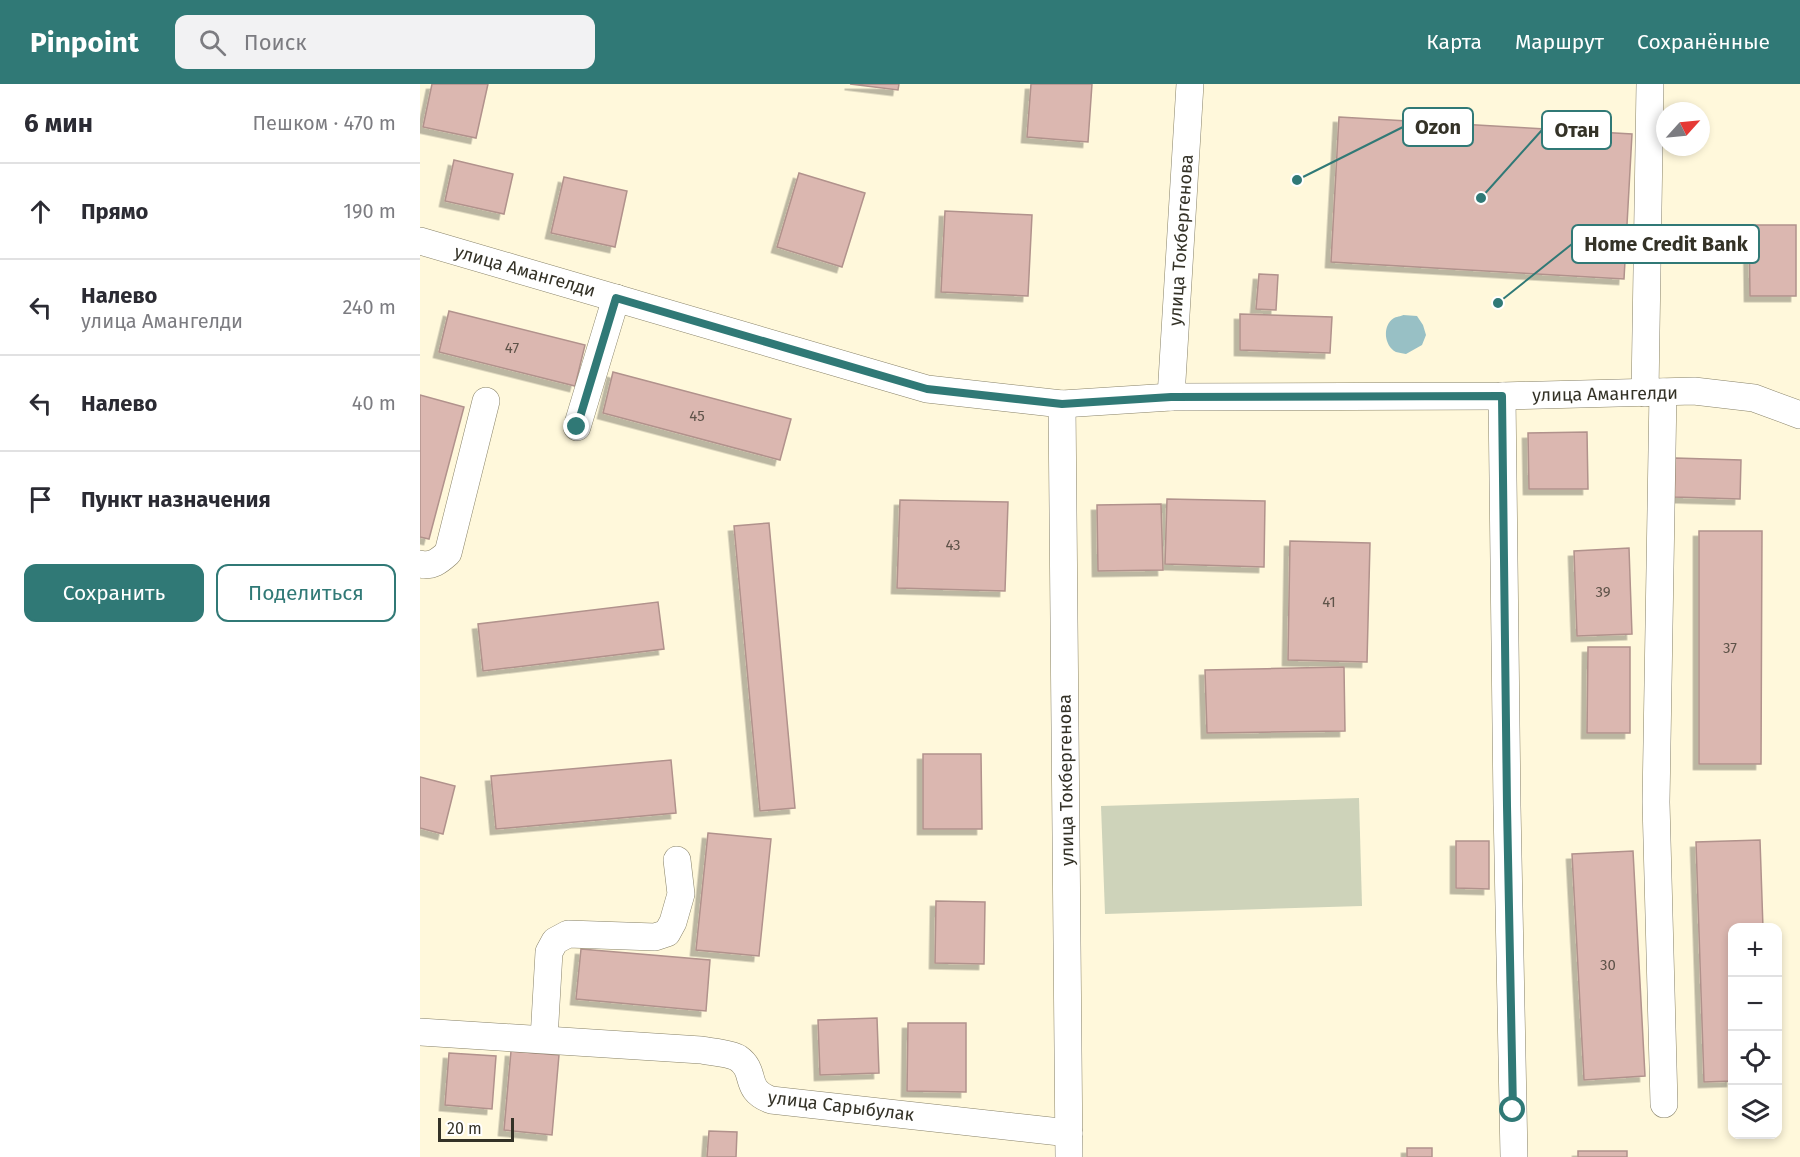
<!DOCTYPE html>
<html lang="ru">
<head>
<meta charset="utf-8">
<style>
  body { margin:0; font-family:"Fira Sans",sans-serif; background:#f2f2f3; color:#2b2b33 }
  .controls { position:absolute; right:18px; bottom:18px; display:grid; overflow:hidden; border-radius:12px; box-shadow:0 3px 9px #0003 }
  .controls button { width:54px; height:54px; display:grid; place-items:center; padding:0; border:0; border-bottom:2px solid #e1e1e2; background:#fff; color:#2b2b33; font:30px sans-serif }
  .compass { position:absolute; left:1236px; top:18px; width:54px; height:54px; border-radius:50%; background:#fff; box-shadow:0 3px 9px #0003; rotate:63deg }
  .scale { position:absolute; left:18px; bottom:15px; width:76px; box-sizing:border-box; padding-left:6px; border:3px solid #343227; border-top:0; font-size:16px; line-height:21px; white-space:nowrap; color:#343227; -webkit-text-stroke:4px #fff; paint-order:stroke }
  .stop { position:absolute; width:18px; height:18px; margin:-14px; border:4px solid #307976; border-radius:50%; background:#fff }
  .stop.end { background:#307976; border-color:#fff; box-shadow:0 2px 6px #0008 }
  .list { margin:0; padding:0; list-style:none }
  h2 { display:flex; justify-content:space-between; align-items:center; height:78px; margin:0; padding:0 24px; font-size:26px }
  h2 small { font-size:20px; font-weight:400; color:#7c7c81 }
  .list li { display:grid; grid-template-columns:39px 1fr auto; gap:18px; align-items:center; box-sizing:border-box; height:96px; padding:0 24px; border-top:2px solid #e1e1e2 }
  .list b { display:block; font-size:22px; white-space:nowrap }
  .list p { margin:0; font-size:20px; white-space:nowrap; color:#7c7c81 }
  .list em { font-size:20px; font-style:normal; color:#7c7c81 }
  .actions { display:flex; gap:12px; padding:18px 24px }
  .actions a { flex:1; padding:14px 0; border:2px solid #307976; border-radius:12px; text-align:center; font-size:21px; color:#307976 }
  .actions .main { background:#307976; color:#fff }
  .icon { flex:none; width:33px; height:33px; fill:none; stroke:currentColor; stroke-width:2; stroke-linecap:round; stroke-linejoin:round }
  .map { position:relative; flex:none; width:1380px; height:1073px; overflow:hidden }
  header { display:flex; align-items:center; gap:36px; box-sizing:border-box; height:84px; padding:0 30px; background:#307976; color:#fff }
  header strong { font-size:28px }
  nav { display:flex; gap:33px; margin-inline-start:auto; font-size:21px }
  .search { width:420px; height:54px; background:#f2f2f3; display:flex; align-items:center; gap:15px; box-sizing:border-box; padding:0 21px; border-radius:12px; color:#7c7c81; font-size:22px }
  main { display:flex }
  aside { flex:1; background:#fff }
  .map>svg:first-child { display:block }
  .green { fill:#ced3ba }
  .water { fill:#98c0c5 }
  .building { fill:#dbb7b0; stroke:#b1928c; stroke-width:1.5; filter:url(#shadow) }
  .lines { fill:none; stroke-linecap:round; stroke-linejoin:round }
  .street-casing { stroke:#888268; stroke-width:28 }
  .street { stroke:#fff; stroke-width:27 }
  .route { stroke:#307976; stroke-width:8 }
  .labels { text-anchor:middle; stroke-width:4.5; stroke-linejoin:round; paint-order:stroke }
  .number-label { font-size:15px; fill:#5e5349 }
  .street-label { font-size:18px; fill:#343227; stroke:#fff }
  .leader { fill:none; stroke:#307976; stroke-width:2 }
  .callout-dot { fill:#307976; stroke:#fff; stroke-width:2 }
  .callout { fill:#fff; stroke:#307976; stroke-width:2 }
  .callout-label { font-size:20px; text-anchor:middle; font-weight:bold; fill:#343227 }
</style>
</head>
<body>
<header>
<strong>Pinpoint</strong>
<div class="search"><svg class="icon" aria-label="search" viewBox="0 0 24 24"><circle cx="10" cy="10" r="6"/><path d="M15 15l6 6"/></svg>Поиск</div>
<nav><a>Карта</a><a>Маршрут</a><a>Сохранённые</a></nav>
</header>
<main>
<aside>
<h2>6 мин<small>Пешком · 470 m</small></h2>
<ul class="list">
<li><svg class="icon" aria-label="ahead" viewBox="0 0 24 24"><path d="M12 20V5M6 11l6-6 6 6"/></svg><div><b>Прямо</b></div><em>190 m</em></li>
<li><svg class="icon" aria-label="left" viewBox="0 0 24 24"><path d="M17 20v-9H6M10 6l-5 5 5 5"/></svg><div><b>Налево</b><p>улица Амангелди</p></div><em>240 m</em></li>
<li><svg class="icon" aria-label="left" viewBox="0 0 24 24"><path d="M17 20v-9H6M10 6l-5 5 5 5"/></svg><div><b>Налево</b></div><em>40 m</em></li>
<li><svg class="icon" aria-label="arrive" viewBox="0 0 24 24"><path d="M6 21V4h12l-3 4 3 4H6"/></svg><div><b>Пункт назначения</b></div></li>
</ul>
<div class="actions"><a class="main">Сохранить</a><a>Поделиться</a></div>
</aside>
<div class="map">
<svg width="1380" height="1073" viewBox="0 0 1380 1073">
  <defs>
    <filter id="shadow"><feDropShadow dx="-5.5" dy="5.5" stdDeviation="0" flood-color="#0004"/></filter>
  </defs>
  <rect width="100%" height="100%" fill="#fff8db"/>
  <path class="green" d="M939,714l3,108 -257,8 -4,-108z"/>
  <path class="water" d="M983,231l14,1 6,9 3,10 -4,10 -16,9c-4,-1 -7,-1 -10,-2 -12,-6 -14,-27 -2,-34 1,-1 8,-2 9,-3z"/>
  <g class="building">
    <path d="M12,0h56l-12,54 -53,-11z"/>
    <path d="M430,0h49l-1,6z"/>
    <path d="M611,0h61l-4,58 -61,-5z"/>
    <path d="M919,33l293,17 -8,145 -293,-17z"/>
    <path d="M34,76l59,14 -9,40 -59,-13z"/>
    <path d="M379,89l66,20 -23,74 -65,-20z"/>
    <path d="M144,93l63,14 -12,56 -64,-14z"/>
    <path d="M525,127l87,4 -4,81 -87,-4z"/>
    <path d="M1329,141h47v71h-46z"/>
    <path d="M839,190l19,1 -2,35 -20,-1z"/>
    <path d="M29,227l136,34 -10,41 -136,-34z"/>
    <path d="M820,230l92,3 -2,36 -90,-3z"/>
    <path d="M193,288l178,47 -11,41 -177,-47z"/>
    <path d="M0,311l44,12 -35,132 -9,-2z"/>
    <path d="M1167,348l1,57h-59l-1,-56z"/>
    <path d="M1255,374l66,2 -1,39 -66,-2z"/>
    <path d="M747,415l98,2 -1,66 -99,-3z"/>
    <path d="M480,416l108,2 -3,89 -108,-3z"/>
    <path d="M741,420l2,66 -65,1 -1,-66z"/>
    <path d="M349,439l26,285 -35,3 -26,-285z"/>
    <path d="M1279,447h63l-1,233h-62z"/>
    <path d="M870,457l80,2 -3,119 -79,-2z"/>
    <path d="M1209,464l3,86 -55,2 -3,-85z"/>
    <path d="M238,518l6,47 -181,22 -5,-47z"/>
    <path d="M1168,563h42v86h-43z"/>
    <path d="M924,583l1,64 -138,2 -2,-63z"/>
    <path d="M503,670h58l1,75h-59z"/>
    <path d="M251,676l5,53 -180,16 -5,-53z"/>
    <path d="M0,693l35,9 -12,48 -23,-6z"/>
    <path d="M288,749l63,6 -12,117 -63,-6z"/>
    <path d="M1340,756l3,88h-31v153l-28,1 -8,-240z"/>
    <path d="M1036,757h33v48l-33,-1z"/>
    <path d="M1213,767l12,225 -61,4 -12,-226z"/>
    <path d="M516,817l49,1 -1,62 -49,-1z"/>
    <path d="M161,865l129,11 -4,51 -130,-12z"/>
    <path d="M457,934l2,55 -59,2 -2,-55z"/>
    <path d="M488,939h58v69l-59,-1z"/>
    <path d="M91,967l48,4 -7,80 -48,-5z"/>
    <path d="M29,969l47,3 -4,53 -47,-4z"/>
    <path d="M289,1047l28,1 -1,25h-29z"/>
    <rect x="987" y="1064" width="25" height="9"/>
    <rect x="1158" y="1067" width="49" height="6"/>
  </g>
  <g class="lines">
    <g class="street-casing">
      <g id="street">
        <path d="M0,157l507,148 135,15 109,-7 331,-1 192,-5 60,7 46,17"/>
        <path d="M1243,308l-7,410 8,302"/>
        <path d="M1225,309l5,-309"/>
        <path d="M1082,312l5,410 7,351"/>
        <path d="M751,313l19,-313"/>
        <path d="M642,320l7,753"/>
        <path d="M157,343l39,-129"/>
        <path d="M0,480c12,3 19,-3 28,-11l38,-152"/>
        <path d="M0,948l281,18c10,2 29,3 37,8 20,14 4,31 33,42l298,33"/>
        <path d="M124,955l5,-87 6,-11 13,-7 87,3 12,-4 6,-11 8,-28 -4,-34"/>
      </g>
    </g>
    <use href="#street" class="street"/>
  </g>
  <g class="lines">
    <path class="route" d="M157,343l39,-129 311,91 135,15 109,-7 331,-1 5,410 6,304"/>
  </g>
  <g class="labels">
    <g class="number-label">
      <text x="92" y="269">47</text>
      <text x="277" y="337">45</text>
      <text x="533" y="466">43</text>
      <text x="1183" y="513">39</text>
      <text x="909" y="523">41</text>
      <text x="1310" y="569">37</text>
      <text x="1188" y="886">30</text>
    </g>
    <g class="street-label">
      <text transform="translate(761 156) rotate(-86)" y="6">улица Токбергенова</text>
      <text transform="translate(105 187) rotate(16)" y="6">улица Амангелди</text>
      <text transform="translate(1185 310) rotate(-1)" y="6">улица Амангелди</text>
      <text transform="translate(646 696) rotate(-91)" y="6">улица Токбергенова</text>
      <text transform="translate(421 1022) rotate(7)" y="6">улица Сарыбулак</text>
    </g>
  </g>
  <path class="leader" d="M877 96L983 43M1061 114L1122 46M1078 219L1152 160"/>
  <g class="callout-dot">
    <circle cx="877" cy="96" r="6"/>
    <circle cx="1061" cy="114" r="6"/>
    <circle cx="1078" cy="219" r="6"/>
  </g>
  <g class="callout">
    <rect x="983" y="24" width="70" height="38" rx="6"/>
    <rect x="1122" y="27" width="69" height="38" rx="6"/>
    <rect x="1152" y="141" width="187" height="38" rx="6"/>
  </g>
  <g class="callout-label">
    <text x="1018" y="50">Ozon</text>
    <text x="1157" y="53">Отан</text>
    <text x="1246" y="167">Home Credit Bank</text>
  </g>
</svg>
<div class="controls">
<button>+</button>
<button>−</button>
<button><svg class="icon" aria-label="locate" viewBox="0 0 24 24"><circle cx="12" cy="12" r="6"/><path d="M12 2v4M12 18v4M2 12h4M18 12h4"/></svg></button>
<button><svg class="icon" aria-label="layers" viewBox="0 0 24 24"><path d="M12 4l9 5-9 5-9-5zM3 14l9 5 9-5"/></svg></button>
</div>
<svg class="compass" viewBox="-18 -18 36 36"><path d="M0-13l5 13h-10z" fill="#e53935"/><path d="M0 13l5-13h-10z" fill="#7c7c81"/></svg>
<div class="scale">20 m</div>
<div class="stop" style="left:1093px;top:1026px"></div>
<div class="stop end" style="left:157px;top:343px"></div>
</div>
</main>
</body>
</html>
